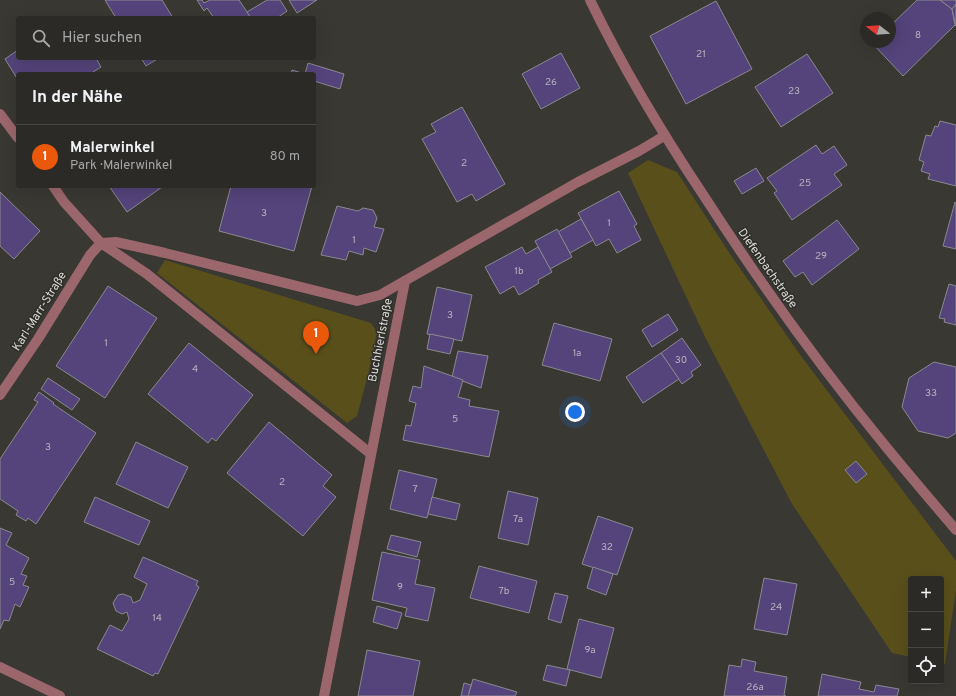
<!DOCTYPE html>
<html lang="de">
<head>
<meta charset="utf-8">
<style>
  body { margin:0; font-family:Overpass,sans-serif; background:#33322e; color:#f1f3f6 }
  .controls { position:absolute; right:12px; bottom:12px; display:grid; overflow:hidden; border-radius:4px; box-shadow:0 4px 16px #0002 }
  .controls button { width:36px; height:36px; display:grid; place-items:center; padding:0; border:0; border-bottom:1px solid #474643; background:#2b2a26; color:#f1f3f6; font:20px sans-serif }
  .compass { position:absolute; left:860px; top:12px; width:36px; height:36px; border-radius:50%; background:#2b2a26; box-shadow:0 4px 16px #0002; rotate:287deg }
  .you { position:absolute; left:575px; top:412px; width:14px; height:14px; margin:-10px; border:3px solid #fff; border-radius:50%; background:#1a73e8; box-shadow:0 0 0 6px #1a73e833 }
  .badge { display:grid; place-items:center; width:26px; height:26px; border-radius:50%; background:#ea580c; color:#fff; font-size:13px; font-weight:700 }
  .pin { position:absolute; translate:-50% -33px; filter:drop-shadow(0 1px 2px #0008) }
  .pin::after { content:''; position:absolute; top:21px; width:14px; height:12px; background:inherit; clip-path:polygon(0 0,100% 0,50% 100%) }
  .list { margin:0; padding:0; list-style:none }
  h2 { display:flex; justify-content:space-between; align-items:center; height:52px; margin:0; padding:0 16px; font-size:17px }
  h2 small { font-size:13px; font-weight:400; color:#a6a7a7 }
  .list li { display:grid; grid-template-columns:26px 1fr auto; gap:12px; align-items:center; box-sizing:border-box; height:64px; padding:0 16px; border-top:1px solid #474643 }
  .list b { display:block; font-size:15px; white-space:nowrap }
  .list p { margin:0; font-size:13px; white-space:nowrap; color:#a6a7a7 }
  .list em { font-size:13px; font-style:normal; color:#a6a7a7 }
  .icon { flex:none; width:22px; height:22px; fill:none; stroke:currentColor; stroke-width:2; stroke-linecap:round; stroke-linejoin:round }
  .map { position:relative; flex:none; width:956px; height:696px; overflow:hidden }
  .search { position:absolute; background:#2b2a26; box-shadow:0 4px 16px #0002; left:16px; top:16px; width:300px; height:44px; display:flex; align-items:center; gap:10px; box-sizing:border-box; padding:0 14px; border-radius:4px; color:#a6a7a7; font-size:15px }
  .panel { position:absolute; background:#2b2a26; box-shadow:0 4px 16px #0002; left:16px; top:72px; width:300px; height:116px; border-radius:4px }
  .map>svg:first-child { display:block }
  .green { fill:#594f1b }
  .building { fill:#54447b; stroke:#8a898e }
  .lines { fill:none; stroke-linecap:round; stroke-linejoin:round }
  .minor { stroke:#9b676c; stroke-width:10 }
  .labels { text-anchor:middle; stroke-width:3; stroke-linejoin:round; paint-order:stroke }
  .number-label { font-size:10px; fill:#b7b3be }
  .street-label { font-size:12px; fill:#d8d8d5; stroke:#2f2e29 }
</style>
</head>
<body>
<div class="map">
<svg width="956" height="696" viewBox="0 0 956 696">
  <rect width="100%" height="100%" fill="#393833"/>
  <g class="green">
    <path d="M648,160l29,12 53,82 71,102 155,205v29l-11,74h-4v-85h-30v78l-19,-4 -100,-149 -86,-165 -78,-166z"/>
    <path d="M165,260l206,63 6,9 -9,43 -11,41 -10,7 -190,-150z"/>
  </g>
  <g class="building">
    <path d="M105,0h57l11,18h-57z"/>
    <path d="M197,0h5l2,3 6,-3h29l12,18h-37l-7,-10 -3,3z"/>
    <path d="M267,0h13l7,11 -10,7h-26l-4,-6z"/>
    <path d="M289,0h28l-20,13z"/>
    <path d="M917,0h23l12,9 3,16 -52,51 -31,-33 1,-1h17v-16z"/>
    <path d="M940,0h16v4l-4,5z"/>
    <path d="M716,1l36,68 -66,35 -36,-68z"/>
    <path d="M956,4v22l-4,-17z"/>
    <path d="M18,50v8h78l5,9 -11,7h-72v6l-13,-21z"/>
    <path d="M561,53l19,35 -39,21 -19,-35z"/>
    <path d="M807,54l26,39 -52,34 -26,-40z"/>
    <path d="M141,58h18l-13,8z"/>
    <path d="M308,63l36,11 -4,15 -26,-8v-7h-23l1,-4 13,4z"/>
    <path d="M462,107l43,77 -29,17 -4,-7 -15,8 -35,-63 14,-7 -5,-8z"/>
    <path d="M940,121l16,4v61l-28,-7 2,-5 -9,-3 3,-9 -5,-2 7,-25 5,1 4,-10 3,1z"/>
    <path d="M816,145l6,9 12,-8 13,19 -13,9 8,11 -50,35 -18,-27 3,-2 -10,-13z"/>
    <path d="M756,168l8,13 -22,13 -8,-13z"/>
    <path d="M109,186h52l1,1 -35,25z"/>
    <path d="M231,186h81l-18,65 -75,-20z"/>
    <path d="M619,191l18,33 -3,2 7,14 -24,13 -8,-14 -13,7 -18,-33z"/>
    <path d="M0,192l40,39 -26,28 -14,-13z"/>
    <path d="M955,202l1,1v46l-13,-3z"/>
    <path d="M337,206l21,5 5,-3 10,2 4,8 -3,9 10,2 -8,23 -12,-4 -1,7 -14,-4 -3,9 -25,-5z"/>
    <path d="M581,219l12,21 -23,13 -12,-21z"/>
    <path d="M837,220l22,29 -47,36 -9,-13 -8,5 -12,-16z"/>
    <path d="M557,229l15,28 -22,12 -15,-28z"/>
    <path d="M522,247l4,7 12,-7 14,25 -14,8 1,3 -20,12 -5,-9 -14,8 -15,-27z"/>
    <path d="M949,284l7,2v39l-12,-3 1,-3 -6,-1z"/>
    <path d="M108,286l49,32 -52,80 -49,-32z"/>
    <path d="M437,287l35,8 -10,46 -35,-7z"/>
    <path d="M668,314l10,16 -26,17 -10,-17z"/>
    <path d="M554,323l58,16 -12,42 -58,-16z"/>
    <path d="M430,334l24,5 -4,15 -23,-5z"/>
    <path d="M682,338l19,27 -10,7 2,4 -11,8 -21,-31z"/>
    <path d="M189,343l64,52 -37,46 -4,-3 -4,5 -60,-49z"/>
    <path d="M458,351l30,5 -7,32 -29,-11z"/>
    <path d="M661,353l18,26 -36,24 -17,-26z"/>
    <path d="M934,362l22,5v66l-8,5 -30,-7 -16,-24 7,-29z"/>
    <path d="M424,366l39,14 -5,17 12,3 -1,6 30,5 -10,46 -86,-17 3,-15 5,1 5,-23 -7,-2 4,-15 8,2z"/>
    <path d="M48,378l32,21 -8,11 -31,-21z"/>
    <path d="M39,392l15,11 -1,1 43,29 -60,91 -8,-6 -2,3 -10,-6 2,-4 -18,-12v-40l38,-57 -4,-2z"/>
    <path d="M269,422l63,53 -9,11 13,11 -33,39 -76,-63z"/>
    <path d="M136,442l52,25 -20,41 -52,-24z"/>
    <path d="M856,461l11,13 -11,9 -11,-13z"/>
    <path d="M399,470l38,9 -10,39 -37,-9z"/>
    <path d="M508,491l30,7 -10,47 -30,-7z"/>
    <path d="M95,497l55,24 -11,24 -55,-23z"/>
    <path d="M432,497l28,7 -4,16 -28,-6z"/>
    <path d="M598,516l35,12 -16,47 -35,-11z"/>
    <path d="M0,528l12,5 -6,12 23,13 -8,16 6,2 -4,9 6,2 -9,20 -5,-3 -6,17 -5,-1 -4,9z"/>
    <path d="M391,535l30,7 -4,15 -30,-8z"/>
    <path d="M382,552l38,8 -5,24 20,4 -7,33 -23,-5 2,-8 -35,-8z"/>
    <path d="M143,557l55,24 -2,4 3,2 -41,87 -3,-1 -2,3 -56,-27 13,-24 12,6 7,-12 -2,-7 -5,2 -6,-3 -3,-8 5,-8 5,-1 8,3 2,6 7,-3 7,-16 -13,-7z"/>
    <path d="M479,566l58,15 -8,32 -59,-15z"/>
    <path d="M593,567l20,7 -7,21 -19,-7z"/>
    <path d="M764,578l33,6 -10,51 -33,-6z"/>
    <path d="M555,593l13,3 -7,27 -13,-4z"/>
    <path d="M377,606l25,7 -5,16 -24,-7z"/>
    <path d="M579,619l35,9 -13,50 -34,-9z"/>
    <path d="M367,650l53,11 -7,35h-55z"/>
    <path d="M742,659l14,3 -2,9 33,6 -3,18 2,1h-62l5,-31 12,2z"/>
    <path d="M547,665l23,5 -4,16 -23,-6z"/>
    <path d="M822,674l39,8 -2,7 15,3 2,-7 23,4 -2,7h-79z"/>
    <path d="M473,679l44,13 -2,4h-47z"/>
    <path d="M464,683l7,2 -3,11h-7z"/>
  </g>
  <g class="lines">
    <g class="minor">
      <path d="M590,0c33,68 72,133 114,196 56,87 117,172 183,252 23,28 46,55 69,82"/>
      <path d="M0,114l18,24"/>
      <path d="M53,186l11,16 37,41 46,31 224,180"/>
      <path d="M101,243l15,-1 49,11 192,48 23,-6 198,-113 61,-31 25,-15"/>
      <path d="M0,395l38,-56 52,-84 11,-12"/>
      <path d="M0,667l60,29"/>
      <path d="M324,696l81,-415"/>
    </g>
  </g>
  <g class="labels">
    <g class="number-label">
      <text x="918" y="38">8</text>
      <text x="701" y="57">21</text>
      <text x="551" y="85">26</text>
      <text x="794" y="94">23</text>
      <text x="464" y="166">2</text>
      <text x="805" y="186">25</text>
      <text x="264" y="216">3</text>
      <text x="609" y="226">1</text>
      <text x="354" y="243">1</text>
      <text x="821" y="259">29</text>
      <text x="519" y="274">1b</text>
      <text x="450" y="318">3</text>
      <text x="106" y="346">1</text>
      <text x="577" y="356">1a</text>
      <text x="681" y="363">30</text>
      <text x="195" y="372">4</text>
      <text x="931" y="396">33</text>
      <text x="455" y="422">5</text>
      <text x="48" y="450">3</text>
      <text x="282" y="485">2</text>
      <text x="415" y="492">7</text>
      <text x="518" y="522">7a</text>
      <text x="607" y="550">32</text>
      <text x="12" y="585">5</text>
      <text x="400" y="590">9</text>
      <text x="504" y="594">7b</text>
      <text x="776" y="610">24</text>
      <text x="157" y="621">14</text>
      <text x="590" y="653">9a</text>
      <text x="755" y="690">26a</text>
    </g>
    <g class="street-label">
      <text transform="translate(768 268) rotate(55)" y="4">Diefenbachstraße</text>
      <text transform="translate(39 311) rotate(-58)" y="4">Karl-Marr-Straße</text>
      <text transform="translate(380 340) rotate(-79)" y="4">Buchhierlstraße</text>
    </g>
  </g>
</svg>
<div class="controls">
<button>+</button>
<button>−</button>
<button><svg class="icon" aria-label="locate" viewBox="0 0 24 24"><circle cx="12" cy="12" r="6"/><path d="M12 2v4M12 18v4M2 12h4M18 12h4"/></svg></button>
</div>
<svg class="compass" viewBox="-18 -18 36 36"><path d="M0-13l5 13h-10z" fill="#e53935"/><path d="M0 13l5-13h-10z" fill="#a6a7a7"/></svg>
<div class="you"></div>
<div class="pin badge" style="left:316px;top:354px">1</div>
<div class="search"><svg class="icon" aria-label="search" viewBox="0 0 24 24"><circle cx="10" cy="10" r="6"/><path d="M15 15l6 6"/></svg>Hier suchen</div>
<section class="panel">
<h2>In der Nähe<small></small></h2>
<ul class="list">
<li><span class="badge">1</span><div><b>Malerwinkel</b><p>Park · Malerwinkel</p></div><em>80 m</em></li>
</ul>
</section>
</div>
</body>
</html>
